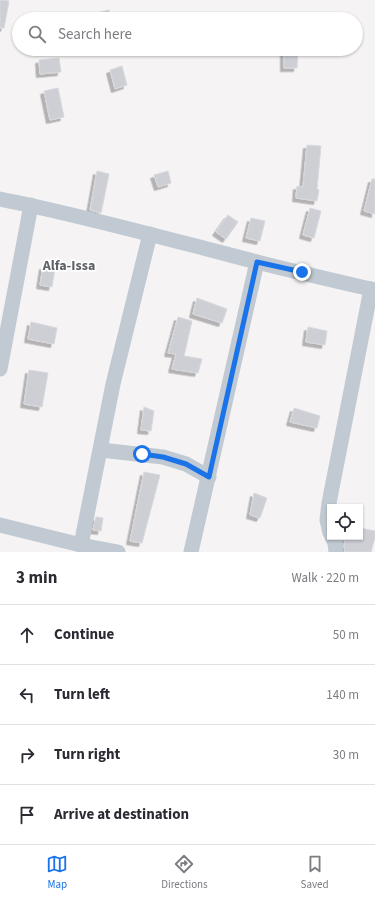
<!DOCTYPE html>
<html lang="en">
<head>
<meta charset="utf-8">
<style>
  body { margin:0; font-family:"Source Sans 3",sans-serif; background:#f7f7f7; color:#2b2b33 }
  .controls { position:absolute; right:12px; bottom:12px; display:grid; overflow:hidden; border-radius:0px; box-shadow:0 1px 3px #0004 }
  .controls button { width:36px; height:36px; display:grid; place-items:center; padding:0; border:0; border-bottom:1px solid #e1e1e2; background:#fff; color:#2b2b33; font:20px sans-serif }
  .stop { position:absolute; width:12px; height:12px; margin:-9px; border:3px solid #1a73e8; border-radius:50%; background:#fff }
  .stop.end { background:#1a73e8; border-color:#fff; box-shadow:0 1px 4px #0008 }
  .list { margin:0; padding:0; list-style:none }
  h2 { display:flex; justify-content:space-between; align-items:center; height:52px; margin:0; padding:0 16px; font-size:17px }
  h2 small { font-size:13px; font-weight:400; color:#7c7c81 }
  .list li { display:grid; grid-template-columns:26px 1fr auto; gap:12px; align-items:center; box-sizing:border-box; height:60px; padding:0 16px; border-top:1px solid #e1e1e2 }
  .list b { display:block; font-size:15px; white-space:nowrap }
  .list em { font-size:13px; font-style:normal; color:#7c7c81 }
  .icon { flex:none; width:22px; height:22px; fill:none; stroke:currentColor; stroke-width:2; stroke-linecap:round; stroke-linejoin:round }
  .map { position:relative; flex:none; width:375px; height:552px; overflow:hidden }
  .search { position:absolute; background:#fff; box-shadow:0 1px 3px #0004; left:12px; right:12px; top:12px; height:44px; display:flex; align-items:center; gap:10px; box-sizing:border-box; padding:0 14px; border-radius:22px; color:#7c7c81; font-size:15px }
  .sheet { height:292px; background:#fff }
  nav { display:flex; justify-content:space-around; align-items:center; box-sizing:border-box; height:56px; border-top:1px solid #e1e1e2; background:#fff; font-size:11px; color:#7c7c81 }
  nav a { display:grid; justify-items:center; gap:2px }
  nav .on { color:#1a73e8 }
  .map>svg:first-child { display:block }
  .building { fill:#cdcfd5; stroke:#d7d9de; filter:url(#shadow) }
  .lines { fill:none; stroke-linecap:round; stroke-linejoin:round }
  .minor { stroke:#c1cad2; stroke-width:15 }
  .route { stroke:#1a73e8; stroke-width:5 }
  .labels { text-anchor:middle; stroke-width:3.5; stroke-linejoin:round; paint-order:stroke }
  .quarter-label { font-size:14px; font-weight:bold; fill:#5f6368; stroke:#fff }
</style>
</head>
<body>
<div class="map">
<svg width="375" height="552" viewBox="0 0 375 552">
  <defs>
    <filter id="shadow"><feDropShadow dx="-3.5" dy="3.5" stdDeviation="0" flood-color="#0004"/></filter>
  </defs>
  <rect width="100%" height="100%" fill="#f5f3f3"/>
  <g class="building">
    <path d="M0,0l9,1 -5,27h-4z"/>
    <path d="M109,10l2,9h-27v-3z"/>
    <path d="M284,49h14l-1,19h-13z"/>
    <path d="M59,58l2,14 -21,2 -1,-14z"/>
    <path d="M122,66l5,19 -12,4 -5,-19z"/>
    <path d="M58,88l6,29 -14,3 -6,-29z"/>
    <path d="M307,145l14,1 -4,43 2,1 -2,11 -21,-3 1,-12 6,1z"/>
    <path d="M97,171l12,3 -8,39 -11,-3z"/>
    <path d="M168,171l3,12 -13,4 -4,-12z"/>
    <path d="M372,179h3v35l-11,-3z"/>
    <path d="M310,208l11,3 -7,27 -11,-3z"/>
    <path d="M228,215l10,7 -12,17 -10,-7z"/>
    <path d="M251,218l14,3 -5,20 -14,-3z"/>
    <path d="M43,266l12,2 -3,19 -12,-2z"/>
    <path d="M197,298l30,11 -5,14 -29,-9z"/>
    <path d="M178,317l14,4 -8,35 18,3 -4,14 -26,-4 4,-15 -8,-1z"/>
    <path d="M31,322l26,6 -3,16 -26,-5z"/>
    <path d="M308,327l19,4 -2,14 -19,-3z"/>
    <path d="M29,370l19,3 -6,34 -18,-3z"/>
    <path d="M144,407l10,4 -3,20 -10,-1z"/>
    <path d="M294,408l26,8 -3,12 -27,-6z"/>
    <path d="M144,472l16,3 -18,68 -12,-2z"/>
    <path d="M254,493l13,5 -7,20 -10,-3z"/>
    <path d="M96,517l7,1 -2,13 -8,-1z"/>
    <path d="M360,528l15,3v6l-4,15h-26l-1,-7 2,-8h14z"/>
  </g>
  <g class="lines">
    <g class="minor">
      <path d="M0,199c86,17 171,41 257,63 39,10 79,19 118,28"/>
      <path d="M0,369l31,-164"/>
      <path d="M101,450l62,7 23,7 23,13"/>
      <path d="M0,525l81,20 37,7"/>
      <path d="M330,533l-3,-13 2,-17 42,-214"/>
      <path d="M332,537l3,6 1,9"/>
      <path d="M81,545l32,-161 37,-150"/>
      <path d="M191,552l66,-290"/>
    </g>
  </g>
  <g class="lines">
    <path class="route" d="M142,454l21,3 23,7 23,13 48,-215 45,10"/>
  </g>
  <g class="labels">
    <g class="quarter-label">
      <text x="69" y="270">Alfa-Issa</text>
    </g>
  </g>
</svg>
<div class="controls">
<button><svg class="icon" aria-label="locate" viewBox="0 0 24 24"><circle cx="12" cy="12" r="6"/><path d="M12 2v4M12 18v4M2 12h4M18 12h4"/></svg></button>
</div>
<div class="stop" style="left:142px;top:454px"></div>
<div class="stop end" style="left:302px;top:272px"></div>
<div class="search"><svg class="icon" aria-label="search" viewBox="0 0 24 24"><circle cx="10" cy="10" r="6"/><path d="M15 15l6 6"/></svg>Search here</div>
</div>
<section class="sheet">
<h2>3 min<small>Walk · 220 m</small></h2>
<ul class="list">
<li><svg class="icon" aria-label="ahead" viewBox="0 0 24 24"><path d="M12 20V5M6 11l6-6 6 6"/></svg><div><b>Continue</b></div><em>50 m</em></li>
<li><svg class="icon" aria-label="left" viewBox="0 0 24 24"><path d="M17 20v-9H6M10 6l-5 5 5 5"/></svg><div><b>Turn left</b></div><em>140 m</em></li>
<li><svg class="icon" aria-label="right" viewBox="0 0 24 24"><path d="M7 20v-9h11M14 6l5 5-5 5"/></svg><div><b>Turn right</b></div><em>30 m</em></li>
<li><svg class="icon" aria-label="arrive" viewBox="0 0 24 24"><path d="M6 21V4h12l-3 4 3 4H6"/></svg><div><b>Arrive at destination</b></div></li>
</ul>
</section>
<nav>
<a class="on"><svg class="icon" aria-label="map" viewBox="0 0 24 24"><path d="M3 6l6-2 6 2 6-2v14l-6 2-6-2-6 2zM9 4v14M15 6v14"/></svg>Map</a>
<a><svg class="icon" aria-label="directions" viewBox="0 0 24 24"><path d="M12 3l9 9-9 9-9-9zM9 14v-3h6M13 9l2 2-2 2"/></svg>Directions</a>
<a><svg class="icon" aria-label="saved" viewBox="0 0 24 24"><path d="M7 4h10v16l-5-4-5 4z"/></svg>Saved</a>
</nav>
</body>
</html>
